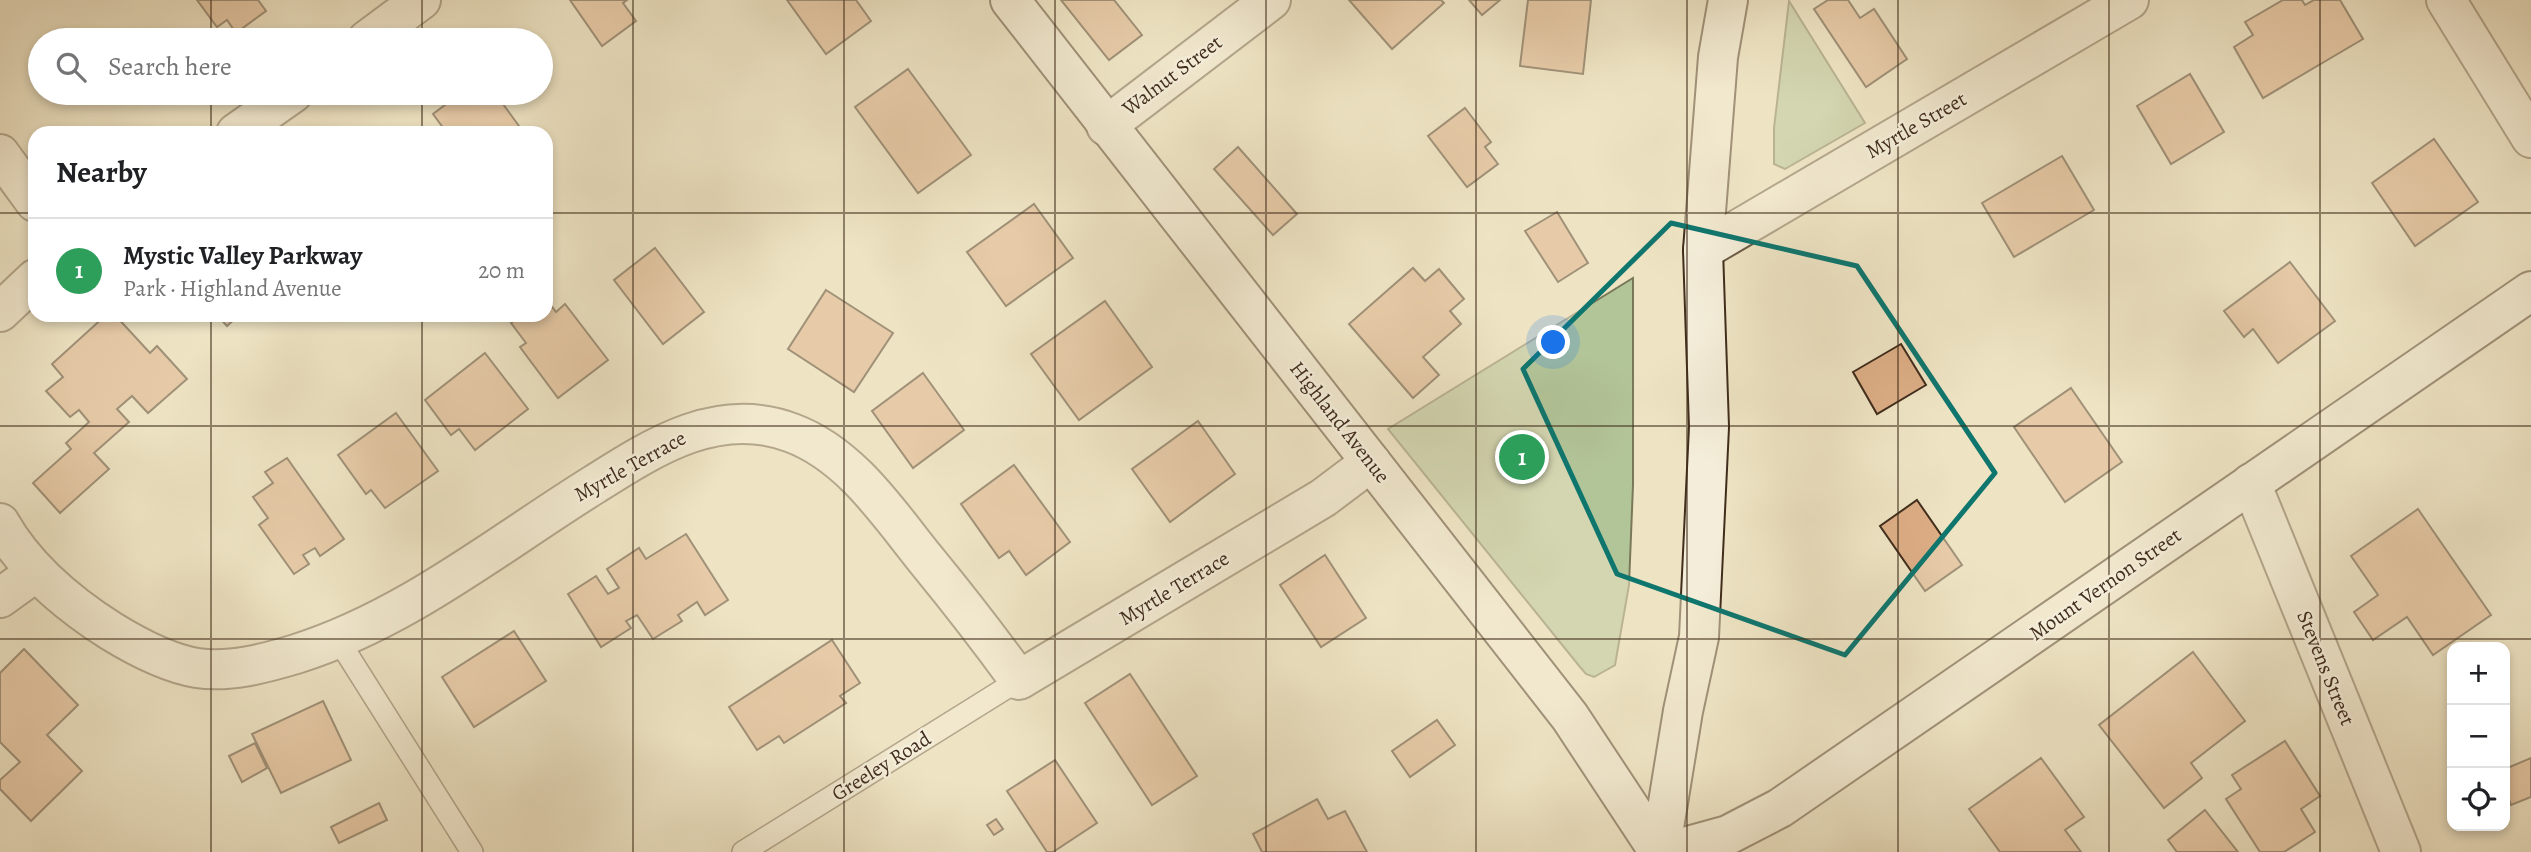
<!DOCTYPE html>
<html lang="en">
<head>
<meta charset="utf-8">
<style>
  body { margin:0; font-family:Alegreya,serif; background:#f6f6f6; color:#202124 }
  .controls { position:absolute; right:21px; bottom:21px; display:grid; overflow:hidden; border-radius:14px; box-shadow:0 4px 10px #0003 }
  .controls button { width:63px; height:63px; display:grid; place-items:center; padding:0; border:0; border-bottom:2px solid #e0e0e0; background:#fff; color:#202124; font:35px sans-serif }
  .you { position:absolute; left:1554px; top:343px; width:24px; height:24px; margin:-18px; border:5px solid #fff; border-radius:50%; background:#1a73e8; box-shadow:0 0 0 10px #1a73e833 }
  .badge { display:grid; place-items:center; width:46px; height:46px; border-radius:50%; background:#8f2418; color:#fff; font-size:23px; font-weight:700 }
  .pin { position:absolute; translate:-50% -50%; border:4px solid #fff; box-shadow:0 2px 7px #0006 }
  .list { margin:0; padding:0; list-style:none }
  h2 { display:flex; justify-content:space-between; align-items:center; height:91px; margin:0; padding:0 28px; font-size:30px }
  h2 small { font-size:23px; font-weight:400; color:#757577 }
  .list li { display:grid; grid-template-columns:46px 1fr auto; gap:21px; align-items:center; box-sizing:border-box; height:105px; padding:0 28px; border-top:2px solid #e0e0e0 }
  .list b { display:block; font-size:26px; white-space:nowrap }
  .list p { margin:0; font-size:23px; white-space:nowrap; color:#757577 }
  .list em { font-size:23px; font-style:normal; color:#757577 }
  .icon { flex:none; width:38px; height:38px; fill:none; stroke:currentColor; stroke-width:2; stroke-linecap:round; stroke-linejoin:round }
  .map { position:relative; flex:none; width:2531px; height:852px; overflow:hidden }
  .search { position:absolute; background:#fff; box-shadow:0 4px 10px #0003; left:28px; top:28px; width:525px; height:77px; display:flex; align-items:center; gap:18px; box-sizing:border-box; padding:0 24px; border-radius:38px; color:#757577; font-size:26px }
  .panel { position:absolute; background:#fff; box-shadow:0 4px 10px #0003; left:28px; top:126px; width:525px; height:196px; border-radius:21px }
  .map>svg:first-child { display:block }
  .green { fill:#b2c599; stroke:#79795a; stroke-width:2 }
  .building { fill:#ddae86; stroke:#402d1c; stroke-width:2 }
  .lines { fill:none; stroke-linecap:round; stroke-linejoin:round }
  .lane-casing { stroke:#6c5b46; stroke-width:24 }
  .street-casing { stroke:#6c5b46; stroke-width:42 }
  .secondary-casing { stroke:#402d1c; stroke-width:42 }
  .lane { stroke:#f4edd9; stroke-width:21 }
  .street { stroke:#f4edd9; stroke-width:38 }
  .secondary { stroke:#f4edd9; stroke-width:38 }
  .marked { fill:none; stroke:#0f766e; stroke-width:5; stroke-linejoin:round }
  .grid { fill:none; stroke:#402d1c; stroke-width:2; stroke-opacity:0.55 }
  .labels { text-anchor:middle; stroke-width:5; stroke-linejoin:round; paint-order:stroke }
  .street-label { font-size:21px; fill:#402d1c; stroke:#f4edd9 }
</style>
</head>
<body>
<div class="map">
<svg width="2531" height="852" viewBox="0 0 2531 852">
  <rect width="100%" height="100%" fill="#eee4c4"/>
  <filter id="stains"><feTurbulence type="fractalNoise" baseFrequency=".00286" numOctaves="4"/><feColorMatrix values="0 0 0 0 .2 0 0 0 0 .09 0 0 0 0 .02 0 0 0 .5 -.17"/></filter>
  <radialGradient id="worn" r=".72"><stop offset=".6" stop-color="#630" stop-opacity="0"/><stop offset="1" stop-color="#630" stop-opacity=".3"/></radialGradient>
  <g class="green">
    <path d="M1789,1l76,122 -80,46 -11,-5v-36z"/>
    <path d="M1633,278v207l-4,100 -14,80 -21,12 -8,-3 -6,-7 -192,-238z"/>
  </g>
  <g class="building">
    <path d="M197,0h61l8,11 -30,22 -9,-13 -10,7z"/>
    <path d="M570,0h57l-4,3 13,18 -34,25z"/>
    <path d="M787,0h69l15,21 -45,33z"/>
    <path d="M1061,0h53l28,35 -33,25z"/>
    <path d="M1349,0h92l3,3 -52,46z"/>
    <path d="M1469,0h31l-18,15z"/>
    <path d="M1528,0h63l-8,74 -63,-8z"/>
    <path d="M1828,0h20l12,18 14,-9 33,50 -41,28 -52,-78z"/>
    <path d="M2283,0h19l3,5 9,-5h26l23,39 -100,59 -29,-51 19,-12 -8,-13z"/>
    <path d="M908,69l63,86 -53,38 -63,-86z"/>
    <path d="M2190,74l34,58 -53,32 -34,-58z"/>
    <path d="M461,93h34l24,33 -9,7h-63l-14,-19z"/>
    <path d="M1465,108l26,34 -6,5 13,17 -31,23 -39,-51z"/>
    <path d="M2434,139l44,63 -63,44 -43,-63z"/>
    <path d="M1238,147l59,67 -24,21 -59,-66z"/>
    <path d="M2062,156l32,54 -80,47 -32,-54z"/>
    <path d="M1034,204l39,54 -67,48 -39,-54z"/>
    <path d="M1557,212l31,51 -30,19 -33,-51z"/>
    <path d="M655,248l49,64 -41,32 -49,-64z"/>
    <path d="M2290,262l45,59 -57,42 -25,-34 -9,8 -20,-26z"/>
    <path d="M1413,268l12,13 14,-12 25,30 -14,12 11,13 -38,33 16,18 -26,23 -64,-74z"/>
    <path d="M826,290l67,43 -39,59 -66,-43z"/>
    <path d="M546,299l10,13 9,-8 43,56 -50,38 -38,-51 6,-4 -15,-20 11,-8h24z"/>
    <path d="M1105,301l47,66 -73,53 -48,-66z"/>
    <path d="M106,315h9l35,38 7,-7 30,33 -39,34 -16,-17 -15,13 12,13 -35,31 15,16 -49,44 -27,-30 38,-34 -5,-6 23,-21 -10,-12 -9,7 -24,-26 17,-14 -11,-13z"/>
    <path d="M217,315h22l-12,11z"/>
    <path d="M1901,344l25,41 -49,29 -24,-42z"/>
    <path d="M485,353l43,56 -53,41 -16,-21 -8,6 -26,-35z"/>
    <path d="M923,373l41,57 -51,38 -41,-57z"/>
    <path d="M2071,388l51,74 -57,40 -51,-75z"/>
    <path d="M396,413l42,58 -53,37 -14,-18 -5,4 -28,-39z"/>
    <path d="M1198,421l37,53 -65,48 -38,-53z"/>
    <path d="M287,458l57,81 -24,17 -5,-8 -12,7 6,9 -15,10 -35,-49 9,-7 -15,-21 20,-14 -8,-11z"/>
    <path d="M1014,465l56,77 -44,33 -17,-24 -10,7 -38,-54z"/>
    <path d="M1917,500l45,65 -37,26 -45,-65z"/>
    <path d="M2418,509l73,106 -58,40 -26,-38 -34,23 -19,-28 24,-17 -27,-39z"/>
    <path d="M686,534l42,66 -23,15 -8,-13 -19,13 4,6 -29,18 -16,-24 -11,6 5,7 -30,19 -33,-53 28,-18 12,18 11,-6 -12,-19 32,-21 7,11z"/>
    <path d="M1325,555l41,63 -45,29 -41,-62z"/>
    <path d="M514,631l32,50 -72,46 -32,-50z"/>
    <path d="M832,640l28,43 -20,13 6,7 -62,40 -5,-7 -22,14 -28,-43z"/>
    <path d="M24,649l54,56 -31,30 35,36 -51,50 -31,-32v-9l20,-18 -20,-20v-69z"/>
    <path d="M2193,652l52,69 -54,42 11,15 -38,30 -65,-83z"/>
    <path d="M1130,674l67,102 -45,29 -67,-102z"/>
    <path d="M323,701l28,59 -70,33 -29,-59z"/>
    <path d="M1437,720l18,25 -45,32 -18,-26z"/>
    <path d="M2285,741l35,55 -19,13 14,23 -31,20h-24l-34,-53 15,-10 -9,-14z"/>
    <path d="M255,743l12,25 -25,14 -13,-26z"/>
    <path d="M2041,758l43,59 -19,13 16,22h-81l-31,-43z"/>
    <path d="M2531,758v39l-20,8 -6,-16v-20z"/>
    <path d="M1055,760l42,63 -44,29h-6l-40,-61z"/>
    <path d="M1317,799l11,20 17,-8 22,41h-105l-9,-18z"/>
    <path d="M379,803l8,17 -48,23 -8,-16z"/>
    <path d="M2205,810l33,42h-61l-9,-12z"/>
    <path d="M996,819l7,10 -9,6 -7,-10z"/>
  </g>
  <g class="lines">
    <g class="lane-casing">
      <g id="lane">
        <path d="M339,641l133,211"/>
        <path d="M743,852l276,-172"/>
      </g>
    </g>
    <g class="street-casing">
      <g id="street">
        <path d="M2446,0l85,138"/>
        <path d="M367,40l54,-40"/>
        <path d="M1106,126l165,-126"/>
        <path d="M236,133l57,-40"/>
        <path d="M0,154l35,48"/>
        <path d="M1703,250l426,-250"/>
        <path d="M0,312l35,-33"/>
        <path d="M2251,483l150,369"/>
        <path d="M0,523c26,46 67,80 111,108 26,16 56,32 86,37 33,5 69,-5 99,-14 111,-35 201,-109 299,-170 60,-38 124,-79 197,-51 59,22 97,81 135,128 32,39 63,79 92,119l304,-182 48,-36"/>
        <path d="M0,598l36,-26"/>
      </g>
    </g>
    <g class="secondary-casing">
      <g id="secondary">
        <path d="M1010,0l560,717 89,135"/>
        <path d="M1660,852l23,-141 16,-74 10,-210 -6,-177 15,-193 10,-57"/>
        <path d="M1666,852l62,-17 52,-27 751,-517"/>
      </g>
    </g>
    <use href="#lane" class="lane"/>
    <use href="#street" class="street"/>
    <use href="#secondary" class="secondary"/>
  </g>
  <path d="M0 0H2531V852H0ZM1671,223l186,43 138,207 -150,182 -228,-81 -94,-205z" fill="#eee4c4" fill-opacity=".55" fill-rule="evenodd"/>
  <path class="marked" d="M1671,223l186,43 138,207 -150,182 -228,-81 -94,-205z"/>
  <path class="grid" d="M211,0v40M422,0v40M633,0v852M844,0v852M1055,0v852M1266,0v852M1476,0v852M1687,0v852M1898,0v852M2109,0v852M2320,0v852M211,93v40M422,93v40M0,213h35M546,213h1985M211,315v537M422,315v537M0,426h2531M0,639h2531"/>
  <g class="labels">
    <g class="street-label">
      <text transform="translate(1172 75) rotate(-37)" y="7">Walnut Street</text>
      <text transform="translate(1916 125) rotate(-30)" y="7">Myrtle Street</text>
      <text transform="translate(1340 422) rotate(52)" y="7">Highland Avenue</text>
      <text transform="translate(630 466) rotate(-29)" y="7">Myrtle Terrace</text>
      <text transform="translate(2105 584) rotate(-35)" y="7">Mount Vernon Street</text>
      <text transform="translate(1174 588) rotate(-31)" y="7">Myrtle Terrace</text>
      <text transform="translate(2326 668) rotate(68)" y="7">Stevens Street</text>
      <text transform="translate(881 766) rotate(-32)" y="7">Greeley Road</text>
    </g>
  </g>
  <rect width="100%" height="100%" filter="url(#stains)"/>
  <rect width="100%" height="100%" fill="url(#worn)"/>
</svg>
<div class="controls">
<button>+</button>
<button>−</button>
<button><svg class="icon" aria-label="locate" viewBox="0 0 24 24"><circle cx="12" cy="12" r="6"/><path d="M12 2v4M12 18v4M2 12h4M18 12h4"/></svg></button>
</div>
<div class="you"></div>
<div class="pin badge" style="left:1522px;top:457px;background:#2e9e5b">1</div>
<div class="search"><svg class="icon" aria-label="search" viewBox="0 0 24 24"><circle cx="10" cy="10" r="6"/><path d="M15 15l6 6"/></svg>Search here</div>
<section class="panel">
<h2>Nearby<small></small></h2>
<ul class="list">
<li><span class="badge" style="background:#2e9e5b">1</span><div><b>Mystic Valley Parkway</b><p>Park · Highland Avenue</p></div><em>20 m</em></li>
</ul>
</section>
</div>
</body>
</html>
